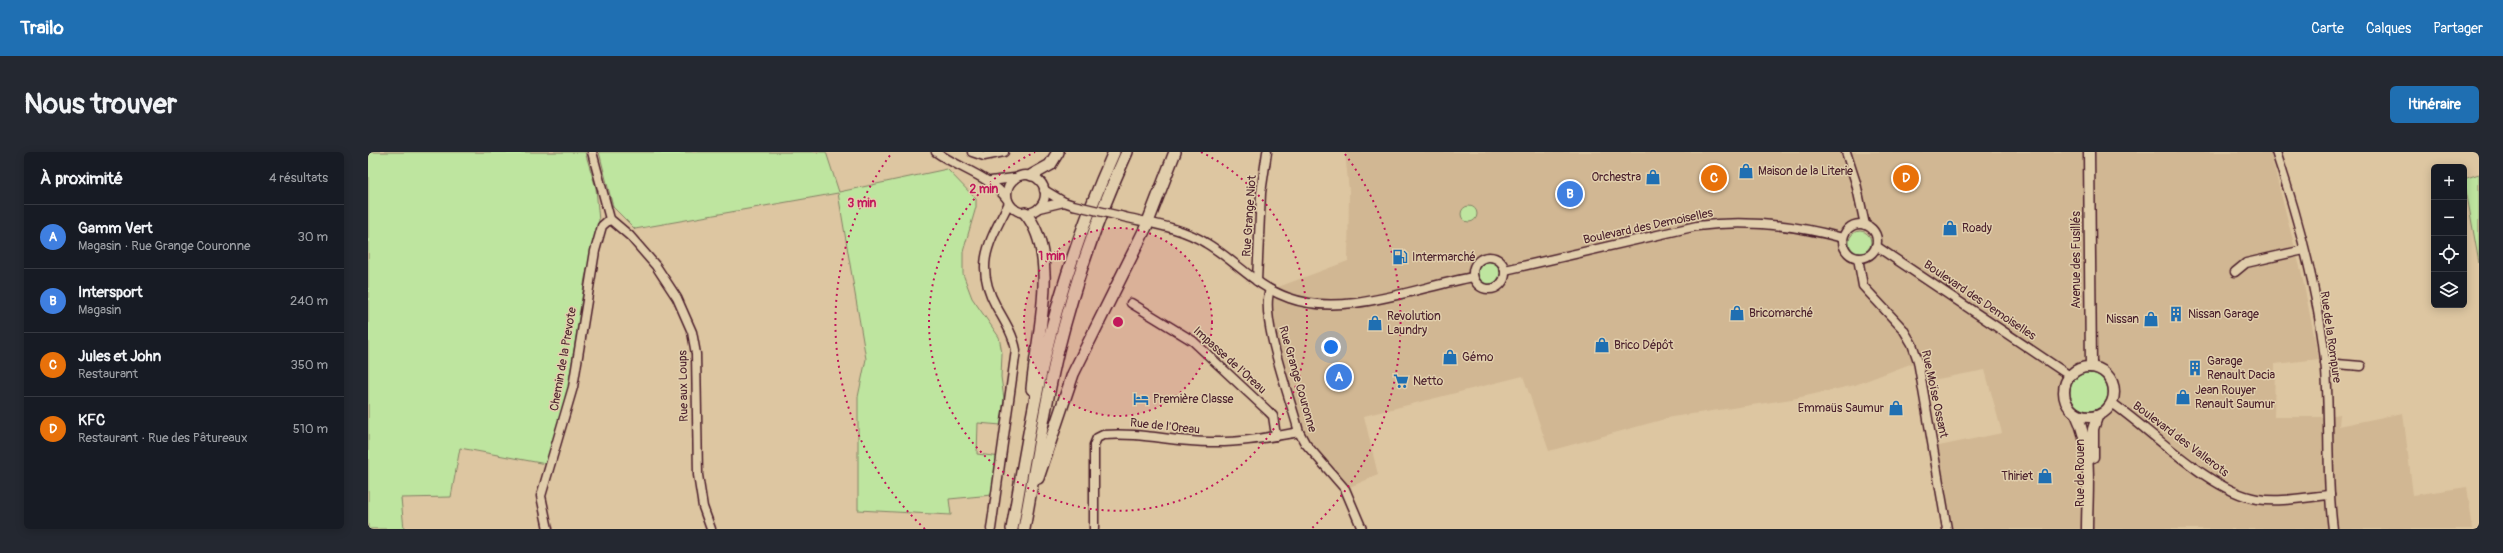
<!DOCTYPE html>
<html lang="fr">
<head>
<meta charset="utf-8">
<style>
  body { margin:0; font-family:Pangolin,sans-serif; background:#242831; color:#f1f3f6 }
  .controls { position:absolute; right:12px; top:12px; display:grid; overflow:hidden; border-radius:6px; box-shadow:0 2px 10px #0003 }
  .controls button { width:36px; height:36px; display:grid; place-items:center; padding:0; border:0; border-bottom:1px solid #363941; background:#171b24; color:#f1f3f6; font:20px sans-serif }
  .you { position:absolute; left:963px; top:195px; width:14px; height:14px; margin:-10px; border:3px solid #fff; border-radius:50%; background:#1a73e8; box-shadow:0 0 0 6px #1a73e833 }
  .badge { display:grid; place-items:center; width:26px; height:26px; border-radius:50%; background:#1f6fb2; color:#fff; font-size:13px; font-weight:700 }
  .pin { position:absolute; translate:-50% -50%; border:2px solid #fff; box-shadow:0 1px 4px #0006 }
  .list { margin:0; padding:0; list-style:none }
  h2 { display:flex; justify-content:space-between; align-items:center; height:52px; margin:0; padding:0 16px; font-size:17px }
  h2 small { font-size:13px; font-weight:400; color:#9ea1a6 }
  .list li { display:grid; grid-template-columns:26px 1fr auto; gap:12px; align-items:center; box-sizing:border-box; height:64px; padding:0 16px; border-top:1px solid #363941 }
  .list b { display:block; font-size:15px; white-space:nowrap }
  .list p { margin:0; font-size:13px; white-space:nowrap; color:#9ea1a6 }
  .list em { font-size:13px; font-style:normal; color:#9ea1a6 }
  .icon { flex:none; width:22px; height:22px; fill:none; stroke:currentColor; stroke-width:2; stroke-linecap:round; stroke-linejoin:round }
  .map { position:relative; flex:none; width:2111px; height:377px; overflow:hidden; border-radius:6px }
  header { display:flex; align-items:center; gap:24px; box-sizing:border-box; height:56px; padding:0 20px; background:#1f6fb2; color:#fff }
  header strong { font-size:19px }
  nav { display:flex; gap:22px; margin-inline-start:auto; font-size:14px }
  .intro { display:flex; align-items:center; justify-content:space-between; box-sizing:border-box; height:96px; padding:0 24px }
  h1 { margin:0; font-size:28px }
  .button { padding:10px 18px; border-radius:6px; background:#1f6fb2; color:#fff; font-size:14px; font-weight:700 }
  main { display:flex; gap:24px; padding:0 24px }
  aside { flex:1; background:#171b24; border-radius:6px; box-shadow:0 2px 10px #0003 }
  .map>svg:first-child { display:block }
  .built { fill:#d1b793; fill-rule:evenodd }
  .green { fill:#bee59f; stroke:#848265 }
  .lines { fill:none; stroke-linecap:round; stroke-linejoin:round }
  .minor-casing { stroke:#4a1f2b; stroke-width:11 }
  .major-casing { stroke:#4a1f2b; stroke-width:13 }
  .highway-casing { stroke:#4a1f2b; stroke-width:14 }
  .minor { stroke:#e1ceac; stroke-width:8 }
  .major { stroke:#e1ceac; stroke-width:10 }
  .highway { stroke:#e1ceac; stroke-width:11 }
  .minor-bridge-casing { stroke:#4a1f2b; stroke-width:11; stroke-linecap:butt }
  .minor-bridge { stroke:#e1ceac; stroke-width:8 }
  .ring { fill:none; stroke:#c2185b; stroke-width:2; stroke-dasharray:2 4 }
  .labels { text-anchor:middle; stroke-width:3; stroke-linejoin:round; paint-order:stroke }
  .poi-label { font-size:12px; fill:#4a1f2b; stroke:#e1ceac; text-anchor:start }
  .street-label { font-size:12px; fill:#4a1f2b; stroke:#e1ceac }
  .centre { fill:#c2185b; stroke:#e1ceac; stroke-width:2 }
  .ring-label { font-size:12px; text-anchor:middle; font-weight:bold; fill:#c2185b; stroke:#e1ceac; stroke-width:3; stroke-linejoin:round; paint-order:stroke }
</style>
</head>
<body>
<header>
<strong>Trailo</strong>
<nav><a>Carte</a><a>Calques</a><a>Partager</a></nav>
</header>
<div class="intro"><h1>Nous trouver</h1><a class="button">Itinéraire</a></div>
<main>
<aside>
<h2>À proximité<small>4 résultats</small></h2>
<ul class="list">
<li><span class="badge" style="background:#3f7fe0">A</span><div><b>Gamm Vert</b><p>Magasin · Rue Grange Couronne</p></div><em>30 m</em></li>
<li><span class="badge" style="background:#3f7fe0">B</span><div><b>Intersport</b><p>Magasin</p></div><em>240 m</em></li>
<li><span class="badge" style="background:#e8710a">C</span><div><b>Jules et John</b><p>Restaurant</p></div><em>350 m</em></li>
<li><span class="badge" style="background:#e8710a">D</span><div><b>KFC</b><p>Restaurant · Rue des Pâtureaux</p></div><em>510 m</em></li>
</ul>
</aside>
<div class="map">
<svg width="2111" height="377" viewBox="0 0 2111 377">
  <rect width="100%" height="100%" fill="#ddc6a1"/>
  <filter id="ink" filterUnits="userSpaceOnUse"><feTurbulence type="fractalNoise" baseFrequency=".025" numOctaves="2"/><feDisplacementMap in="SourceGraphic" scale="8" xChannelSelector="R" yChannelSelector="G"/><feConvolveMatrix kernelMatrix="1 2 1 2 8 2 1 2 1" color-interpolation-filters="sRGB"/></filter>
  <g filter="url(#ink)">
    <path class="built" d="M977,0h925l31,119 18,88 -44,5 -1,53h49l17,-3 -1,12 64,-13 10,82 54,-8 6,42h-526l-13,-82 68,-14 -17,-63 -63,12 -4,-21 -63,24 -63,14 -120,18 -123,34 -26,-75 -159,40 14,59 -33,14 -40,-46 -33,-110 -2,-43 78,-29 1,-70zM1491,72l10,3 7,11 -3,13 -6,5 -9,2 -12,-8 -3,-12 4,-8z"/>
    <g class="green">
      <path d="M0,0h217l11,36 3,33 -14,57 -18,117 -21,69 -86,-16 -9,49 -50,1 3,31h-36z"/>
      <path d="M231,0h227l13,40 108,-23 29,30v8l-13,45v22l9,24 27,39 3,16 -1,24 3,22 -3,26 -23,-2 -1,31 24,3 -9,38 -43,4 2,16 -93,-5v-113l8,-38 -28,-166 -203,36 -22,-22z"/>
      <path d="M2111,22v89l-15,-84z"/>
      <circle cx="1101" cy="62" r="8"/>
      <circle cx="1492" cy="90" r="11"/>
      <circle cx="1121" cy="120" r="12"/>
      <circle cx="1721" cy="240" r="19"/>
    </g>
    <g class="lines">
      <g class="minor-casing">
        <g id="minor">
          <path d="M224,0l18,67 20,17 26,30 21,32 15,34 4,22 2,121 5,32 8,22"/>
          <path d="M568,0c24,17 54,24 71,47"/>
          <path d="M604,0l12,4 20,-4"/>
          <path d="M1478,0l10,31 9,42"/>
          <path d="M1908,0c23,69 44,147 50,219 4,52 0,106 7,158"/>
          <circle cx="658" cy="42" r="19"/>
          <path d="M623,29l23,-3"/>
          <path d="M676,38l20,12 9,3"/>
          <path d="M671,56l25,-6"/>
          <path d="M752,64c28,7 61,11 86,27 29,17 50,44 83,55 55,20 129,-11 184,-21"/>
          <circle cx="1492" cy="89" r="17"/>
          <path d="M1508,94l194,130"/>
          <circle cx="1121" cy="121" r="16"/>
          <path d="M1490,106l5,28 40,43 9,15 6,17 29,168"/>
          <path d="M1137,118l192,-44c50,-7 98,-1 146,12"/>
          <path d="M1867,120l11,-9 58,-13"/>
          <path d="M889,129l4,-88 6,-41"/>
          <path d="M902,138c-11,27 21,110 29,142l6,11 40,46 17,40"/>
          <path d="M763,151l62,38 75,70 5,5 3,20"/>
          <path d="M1957,211l36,3"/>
          <path d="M1744,251c40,28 98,88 145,96 24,4 49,-2 73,-4"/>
          <path d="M180,377l-7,-33 32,-109 22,-136 7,-25 8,-7"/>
          <path d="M623,377l25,-179c-3,-16 -12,-30 -20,-44 -23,-42 -6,-65 13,-103"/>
          <path d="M726,377v-84l3,-7 6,-3c39,-3 70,7 107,7 30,1 60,-5 89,-10"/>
        </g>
      </g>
      <g class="major-casing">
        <g id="major">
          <path d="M1721,0l2,215"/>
          <circle cx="1721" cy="240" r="25"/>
          <path d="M1708,262c17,35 11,77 11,115"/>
          <path d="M1725,305v-28l4,-12"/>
        </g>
      </g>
      <g class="highway-casing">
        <g id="highway">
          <path d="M664,23l18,-10 8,-13"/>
          <path d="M657,61c36,42 11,126 7,176"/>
          <path d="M670,326l35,-104 73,-147 29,-75"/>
          <path d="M644,377c11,-61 20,-122 35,-182 16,-67 39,-132 67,-195"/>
          <path d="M656,377c11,-60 20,-120 34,-179 17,-68 40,-134 69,-198"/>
        </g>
      </g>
      <use href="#minor" class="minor"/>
      <use href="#major" class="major"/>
      <use href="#highway" class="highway"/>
      <g class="minor-bridge-casing">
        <path id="minor-bridge" d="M705,53l47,11"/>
      </g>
      <use href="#minor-bridge" class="minor-bridge"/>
    </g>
  </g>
  <circle cx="750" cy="170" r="94" fill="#c2185b" fill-opacity=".12"/>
  <g class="ring">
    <circle cx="750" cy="170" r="94"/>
    <path d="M833 0A189 189 0 1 1 667 0"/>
    <path d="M557 377A283 283 0 0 1 523 2M977 2A283 283 0 0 1 943 377"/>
  </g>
  <defs>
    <g id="shop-bare" transform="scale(1.2)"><path d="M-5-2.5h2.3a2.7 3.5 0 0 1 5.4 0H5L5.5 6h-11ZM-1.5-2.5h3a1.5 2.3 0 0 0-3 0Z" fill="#1f6fb2" stroke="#e1ceac" stroke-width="2.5" paint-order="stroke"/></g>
    <g id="fuel-bare" transform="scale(1.2)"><path d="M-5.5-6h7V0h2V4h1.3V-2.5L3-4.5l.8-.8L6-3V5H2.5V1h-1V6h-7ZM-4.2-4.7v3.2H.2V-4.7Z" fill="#1f6fb2" stroke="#e1ceac" stroke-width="2.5" paint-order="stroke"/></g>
    <g id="building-bare" transform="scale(1.2)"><path d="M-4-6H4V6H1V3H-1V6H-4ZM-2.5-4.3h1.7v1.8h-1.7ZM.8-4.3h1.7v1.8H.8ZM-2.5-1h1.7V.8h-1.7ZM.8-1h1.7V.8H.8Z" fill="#1f6fb2" stroke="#e1ceac" stroke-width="2.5" paint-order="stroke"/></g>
    <g id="supermarket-bare" transform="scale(1.2)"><path d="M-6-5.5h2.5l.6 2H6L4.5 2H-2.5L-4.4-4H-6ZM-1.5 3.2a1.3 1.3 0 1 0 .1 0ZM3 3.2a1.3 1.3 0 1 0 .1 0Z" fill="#1f6fb2" stroke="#e1ceac" stroke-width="2.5" paint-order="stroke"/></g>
    <g id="hotel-bare" transform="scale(1.2)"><path d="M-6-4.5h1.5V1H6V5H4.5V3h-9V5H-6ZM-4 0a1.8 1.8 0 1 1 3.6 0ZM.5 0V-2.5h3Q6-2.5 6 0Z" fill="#1f6fb2" stroke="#e1ceac" stroke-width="2.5" paint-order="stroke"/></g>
  </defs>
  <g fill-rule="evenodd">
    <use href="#shop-bare" x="1378" y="19"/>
    <use href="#shop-bare" x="1285" y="25"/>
    <use href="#shop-bare" x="1582" y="76"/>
    <use href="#fuel-bare" x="1032" y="105"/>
    <use href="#shop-bare" x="1369" y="161"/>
    <use href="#building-bare" x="1808" y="162"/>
    <use href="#shop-bare" x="1783" y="167"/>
    <use href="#shop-bare" x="1007" y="171"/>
    <use href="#shop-bare" x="1234" y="193"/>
    <use href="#shop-bare" x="1082" y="205"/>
    <use href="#building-bare" x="1827" y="216"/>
    <use href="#supermarket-bare" x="1033" y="229"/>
    <use href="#shop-bare" x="1815" y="245"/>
    <use href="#hotel-bare" x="773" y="247"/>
    <use href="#shop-bare" x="1528" y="256"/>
    <use href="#shop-bare" x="1677" y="324"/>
  </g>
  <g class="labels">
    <g class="poi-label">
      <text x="1390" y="23">Maison de la Literie</text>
      <text x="1273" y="29" text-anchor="end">Orchestra</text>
      <text x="1594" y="80">Roady</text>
      <text x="1044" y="109">Intermarché</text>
      <text x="1381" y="165">Bricomarché</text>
      <text x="1820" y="166">Nissan Garage</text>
      <text x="1019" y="168">Revolution<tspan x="1019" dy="14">Laundry</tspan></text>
      <text x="1771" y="171" text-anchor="end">Nissan</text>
      <text x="1246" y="197">Brico Dépôt</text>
      <text x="1094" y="209">Gémo</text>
      <text x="1839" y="213">Garage<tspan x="1839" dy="14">Renault Dacia</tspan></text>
      <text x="1045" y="233">Netto</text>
      <text x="1827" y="242">Jean Rouyer<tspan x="1827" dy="14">Renault Saumur</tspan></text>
      <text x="785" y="251">Première Classe</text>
      <text x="1516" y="260" text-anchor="end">Emmaüs Saumur</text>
      <text x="1665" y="328" text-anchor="end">Thiriet</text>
    </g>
    <g class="street-label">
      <text transform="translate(881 64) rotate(-86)" y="4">Rue Grange Niot</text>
      <text transform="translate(1280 74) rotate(-12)" y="4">Boulevard des Demoiselles</text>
      <text transform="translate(1708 108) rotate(-90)" y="4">Avenue des Fusillés</text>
      <text transform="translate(1612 148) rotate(34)" y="4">Boulevard des Demoiselles</text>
      <text transform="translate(1963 185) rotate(82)" y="4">Rue de la Rompure</text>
      <text transform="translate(195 207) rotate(-80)" y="4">Chemin de la Prevote</text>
      <text transform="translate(862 208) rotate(42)" y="4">Impasse de l'Oreau</text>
      <text transform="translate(930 227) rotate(74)" y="4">Rue Grange Couronne</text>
      <text transform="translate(315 234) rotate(-91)" y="4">Rue aux Loups</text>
      <text transform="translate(1567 242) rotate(78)" y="4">Rue Moïse Ossant</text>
      <text transform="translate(797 274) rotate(6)" y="4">Rue de l'Oreau</text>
      <text transform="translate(1813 287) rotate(37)" y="4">Boulevard des Vallerots</text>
      <text transform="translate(1712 321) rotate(-90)" y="4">Rue de Rouen</text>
    </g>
  </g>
  <circle cx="750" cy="170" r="6" class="centre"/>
  <g class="ring-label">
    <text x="616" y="41">2 min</text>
    <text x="494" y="55">3 min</text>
    <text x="684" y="108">1 min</text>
  </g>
</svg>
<div class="controls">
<button>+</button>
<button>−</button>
<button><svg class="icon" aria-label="locate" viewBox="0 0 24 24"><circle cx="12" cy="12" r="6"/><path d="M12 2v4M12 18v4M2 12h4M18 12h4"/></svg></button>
<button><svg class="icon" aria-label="layers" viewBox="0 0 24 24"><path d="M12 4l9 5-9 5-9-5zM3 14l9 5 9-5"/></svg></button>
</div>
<div class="you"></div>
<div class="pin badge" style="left:971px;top:225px;background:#3f7fe0">A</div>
<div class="pin badge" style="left:1202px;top:42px;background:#3f7fe0">B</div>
<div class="pin badge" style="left:1346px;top:26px;background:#e8710a">C</div>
<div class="pin badge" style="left:1538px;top:26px;background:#e8710a">D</div>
</div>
</main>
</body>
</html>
